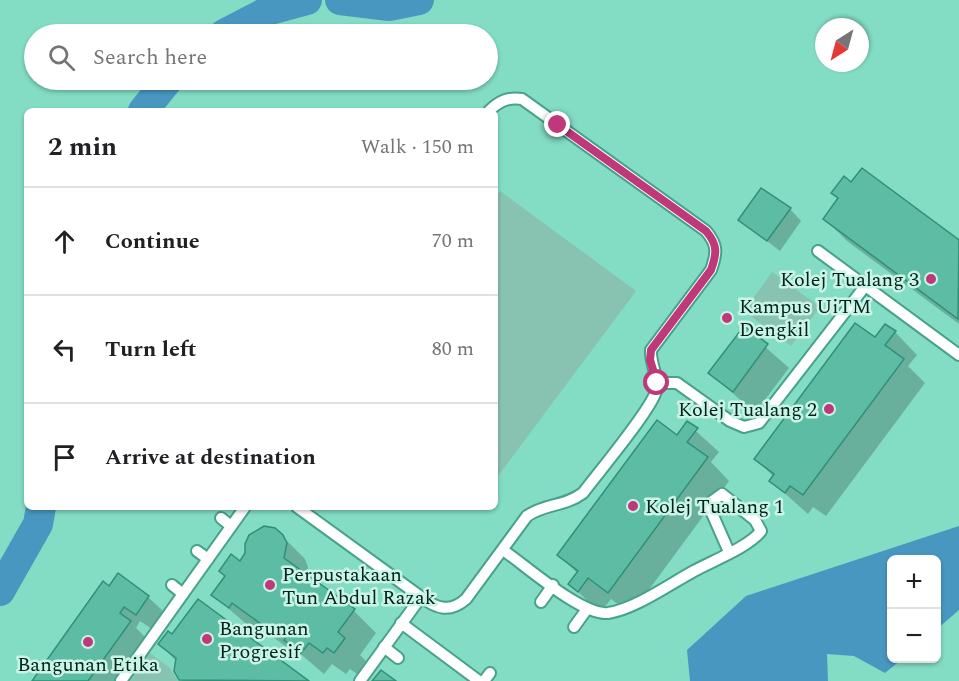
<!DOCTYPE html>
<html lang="en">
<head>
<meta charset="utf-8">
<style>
  body { margin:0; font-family:Spectral,serif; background:#f2f2f2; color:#202124 }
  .controls { position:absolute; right:18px; bottom:18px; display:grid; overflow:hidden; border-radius:9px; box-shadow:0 2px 4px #0004 }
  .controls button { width:54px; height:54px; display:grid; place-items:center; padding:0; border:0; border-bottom:2px solid #e0e0e0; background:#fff; color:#202124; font:30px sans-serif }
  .compass { position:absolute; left:815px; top:18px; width:54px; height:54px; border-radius:50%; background:#fff; box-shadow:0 2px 4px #0004; rotate:216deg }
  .stop { position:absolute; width:18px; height:18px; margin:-14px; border:4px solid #be387a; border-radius:50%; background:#fff }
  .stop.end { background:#be387a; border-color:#fff; box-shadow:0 2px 6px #0008 }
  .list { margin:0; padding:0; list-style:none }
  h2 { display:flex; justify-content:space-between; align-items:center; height:78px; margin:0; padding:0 24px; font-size:26px }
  h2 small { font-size:20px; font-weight:400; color:#757577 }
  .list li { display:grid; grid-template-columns:39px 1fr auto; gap:18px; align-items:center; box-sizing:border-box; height:108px; padding:0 24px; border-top:2px solid #e0e0e0 }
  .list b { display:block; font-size:22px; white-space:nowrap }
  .list em { font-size:20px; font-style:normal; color:#757577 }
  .icon { flex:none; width:33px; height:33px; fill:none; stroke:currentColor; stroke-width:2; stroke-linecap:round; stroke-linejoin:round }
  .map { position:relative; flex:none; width:959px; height:681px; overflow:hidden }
  .search { position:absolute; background:#fff; box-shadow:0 2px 4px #0004; left:24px; top:24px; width:474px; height:66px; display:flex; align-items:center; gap:15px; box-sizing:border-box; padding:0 21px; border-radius:33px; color:#757577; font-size:22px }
  .panel { position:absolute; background:#fff; box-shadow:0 2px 4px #0004; left:24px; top:108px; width:474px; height:402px; border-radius:9px }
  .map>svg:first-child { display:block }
  .green { fill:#88c2b1 }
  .water { fill:#4897c1 }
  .shadow { fill:#0003 }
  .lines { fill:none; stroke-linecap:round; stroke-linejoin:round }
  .stream { stroke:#4897c1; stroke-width:5 }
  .river { stroke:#4897c1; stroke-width:30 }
  .building { fill:#5cbda4; stroke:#318e78; stroke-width:1.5 }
  .service-casing { stroke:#48a28b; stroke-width:14 }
  .service { stroke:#fff; stroke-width:10 }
  .route { stroke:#be387a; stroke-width:8 }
  .poi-dot { fill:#be387a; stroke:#caf4e6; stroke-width:2 }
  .labels { text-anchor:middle; stroke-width:5; stroke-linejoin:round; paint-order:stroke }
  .poi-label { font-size:20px; fill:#00231b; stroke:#caf4e6; text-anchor:start }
</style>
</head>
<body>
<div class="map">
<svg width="959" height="681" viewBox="0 0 959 681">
  <rect width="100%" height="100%" fill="#83dcc4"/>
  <g class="green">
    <path d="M500,191l136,100 -141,189v-282z"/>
    <path d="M772,272l48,35 -29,39 -47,-35z"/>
    <path d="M147,651l23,17 8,13h-51z"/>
  </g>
  <path class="water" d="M959,526v84l-22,19 -1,-69h-44v98l10,1 -17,14 -31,-17 -27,-2 1,27h-138l-3,-31 59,-54z"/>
  <g class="shadow">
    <path d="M862,170l97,72v82l-112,-83 -22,-22z"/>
    <path d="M790,209l11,12 -21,30 -40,-31z"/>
    <path d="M744,328l45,40 -34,45 -45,-40z"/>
    <path d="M895,332l22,23 -9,11 17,17 -99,133 -13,-9 -5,7 -37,-33 3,-4 -18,-18 119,-120z"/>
    <path d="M687,423l32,29 -8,10 18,19 -98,133 -20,-15 -11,14 -30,-29 8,-10 -19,-19 118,-118z"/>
    <path d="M282,536l23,23 3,8 -1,9 47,35 22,22 -16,22 6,6 -9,13 -7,-5 -4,5 -14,-10 -8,10 -27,-23 -2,2 -40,-29 -3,5 -39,-34 27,-32z"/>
    <path d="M110,588l38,9 16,15 -12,17 -12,-8 -4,7 10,10 -31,43h-82z"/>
    <path d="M199,601l108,80h-125l-5,-19 -17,-18 13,-7z"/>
  </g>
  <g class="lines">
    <path class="stream" d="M239,27l4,7"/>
    <g class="river">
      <path d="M340,0l49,6 30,-6"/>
      <path d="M224,34l46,-24 37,-10"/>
      <path d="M143,111l25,-31"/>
      <path d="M0,591l38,-67 3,-17"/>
    </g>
  </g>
  <g class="building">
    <path d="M862,168l97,72 -1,79 -135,-100 15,-21 -7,-5 13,-17 7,6z"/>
    <path d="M761,188l30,20 -24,33 -29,-21z"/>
    <path d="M855,323l20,14 10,-13 11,7 -11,14 19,14 -101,136 -13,-9 -5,7 -16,-12 5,-7 -20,-15z"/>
    <path d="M744,326l24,18 -35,48 -25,-19z"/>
    <path d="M657,420l20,15 10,-14 11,7 -11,14 21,15 -100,136 -20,-15 -10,14 -10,-8 10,-13 -21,-16z"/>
    <path d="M264,526l11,2 8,7 4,8 -3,15 71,51 -17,23 7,6 -11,15 -7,-5 -4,5 -14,-10 -8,10 -17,-13 4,-6 -11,-8 -5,6 -40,-29 -3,5 -18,-13 14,-19 -6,-5 12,-17 9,7 5,-8v-9l4,-9z"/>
    <path d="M118,573l31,23 -13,19 -12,-8 -4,6 11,8 -43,60h-56l71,-100 6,5z"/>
    <path d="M198,599l111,82 -130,-1 -5,-9 2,-13 -18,-14 10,-13 4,3z"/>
    <path d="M381,670l15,11h-24z"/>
  </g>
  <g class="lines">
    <g class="service-casing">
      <g id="service">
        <path d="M818,251l141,104"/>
        <path d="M657,383h20l53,38 14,6 15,-4 107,-138"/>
        <path d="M297,507l124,90"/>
        <path d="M221,518l10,8"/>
        <path d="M503,550c22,15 79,66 105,63 27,-4 62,-29 86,-42 18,-10 55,-24 67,-40l-6,-11 -33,-26 -11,8v9l18,41"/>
        <path d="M197,551l11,8"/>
        <path d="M172,585l11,9"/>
        <path d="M541,602l12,-17"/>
        <path d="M401,623l78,58"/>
        <path d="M574,627l13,-18"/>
        <path d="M384,647l14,11"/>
        <path d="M121,681l124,-174"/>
        <path d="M360,681l61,-84c16,12 29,16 45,2l61,-83c19,-13 37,-9 56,-23 15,-20 68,-83 73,-102 3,-15 -6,-27 -5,-41l60,-80c6,-17 7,-25 -5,-39l-184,-132c-14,-2 -23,2 -33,12"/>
        <path d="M484,681l6,-8"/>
      </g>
    </g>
    <use href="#service" class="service"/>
  </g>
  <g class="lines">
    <path class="route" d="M558,125l148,106c12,14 11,22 5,39l-60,80 -1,10 7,23"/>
  </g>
  <g class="poi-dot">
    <circle cx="931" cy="279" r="6"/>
    <circle cx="727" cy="318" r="6"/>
    <circle cx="829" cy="409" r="6"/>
    <circle cx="633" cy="506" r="6"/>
    <circle cx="270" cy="585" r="6"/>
    <circle cx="207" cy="639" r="6"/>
    <circle cx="88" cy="642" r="6"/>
  </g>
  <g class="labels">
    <g class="poi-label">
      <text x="919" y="286" text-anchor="end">Kolej Tualang 3</text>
      <text x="739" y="313">Kampus UiTM<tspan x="739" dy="23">Dengkil</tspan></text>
      <text x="817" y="416" text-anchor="end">Kolej Tualang 2</text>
      <text x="645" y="513">Kolej Tualang 1</text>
      <text x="282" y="581">Perpustakaan<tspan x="282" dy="23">Tun Abdul Razak</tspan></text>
      <text x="219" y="635">Bangunan<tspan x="219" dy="23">Progresif</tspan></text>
      <text x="88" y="671" text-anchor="middle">Bangunan Etika</text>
    </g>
  </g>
</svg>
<div class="controls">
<button>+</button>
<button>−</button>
</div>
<svg class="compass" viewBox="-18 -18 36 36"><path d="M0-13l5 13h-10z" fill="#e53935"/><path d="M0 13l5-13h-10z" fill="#757577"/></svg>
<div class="stop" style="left:657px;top:383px"></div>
<div class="stop end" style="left:558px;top:125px"></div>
<div class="search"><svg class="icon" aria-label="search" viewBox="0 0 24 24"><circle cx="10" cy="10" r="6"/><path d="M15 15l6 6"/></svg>Search here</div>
<section class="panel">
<h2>2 min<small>Walk · 150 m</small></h2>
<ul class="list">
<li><svg class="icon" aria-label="ahead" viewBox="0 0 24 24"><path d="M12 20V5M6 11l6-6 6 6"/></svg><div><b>Continue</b></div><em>70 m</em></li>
<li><svg class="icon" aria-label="left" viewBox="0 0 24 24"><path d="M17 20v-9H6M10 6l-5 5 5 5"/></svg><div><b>Turn left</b></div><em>80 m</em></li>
<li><svg class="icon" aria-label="arrive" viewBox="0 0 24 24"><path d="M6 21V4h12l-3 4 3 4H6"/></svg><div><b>Arrive at destination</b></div></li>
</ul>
</section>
</div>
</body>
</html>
